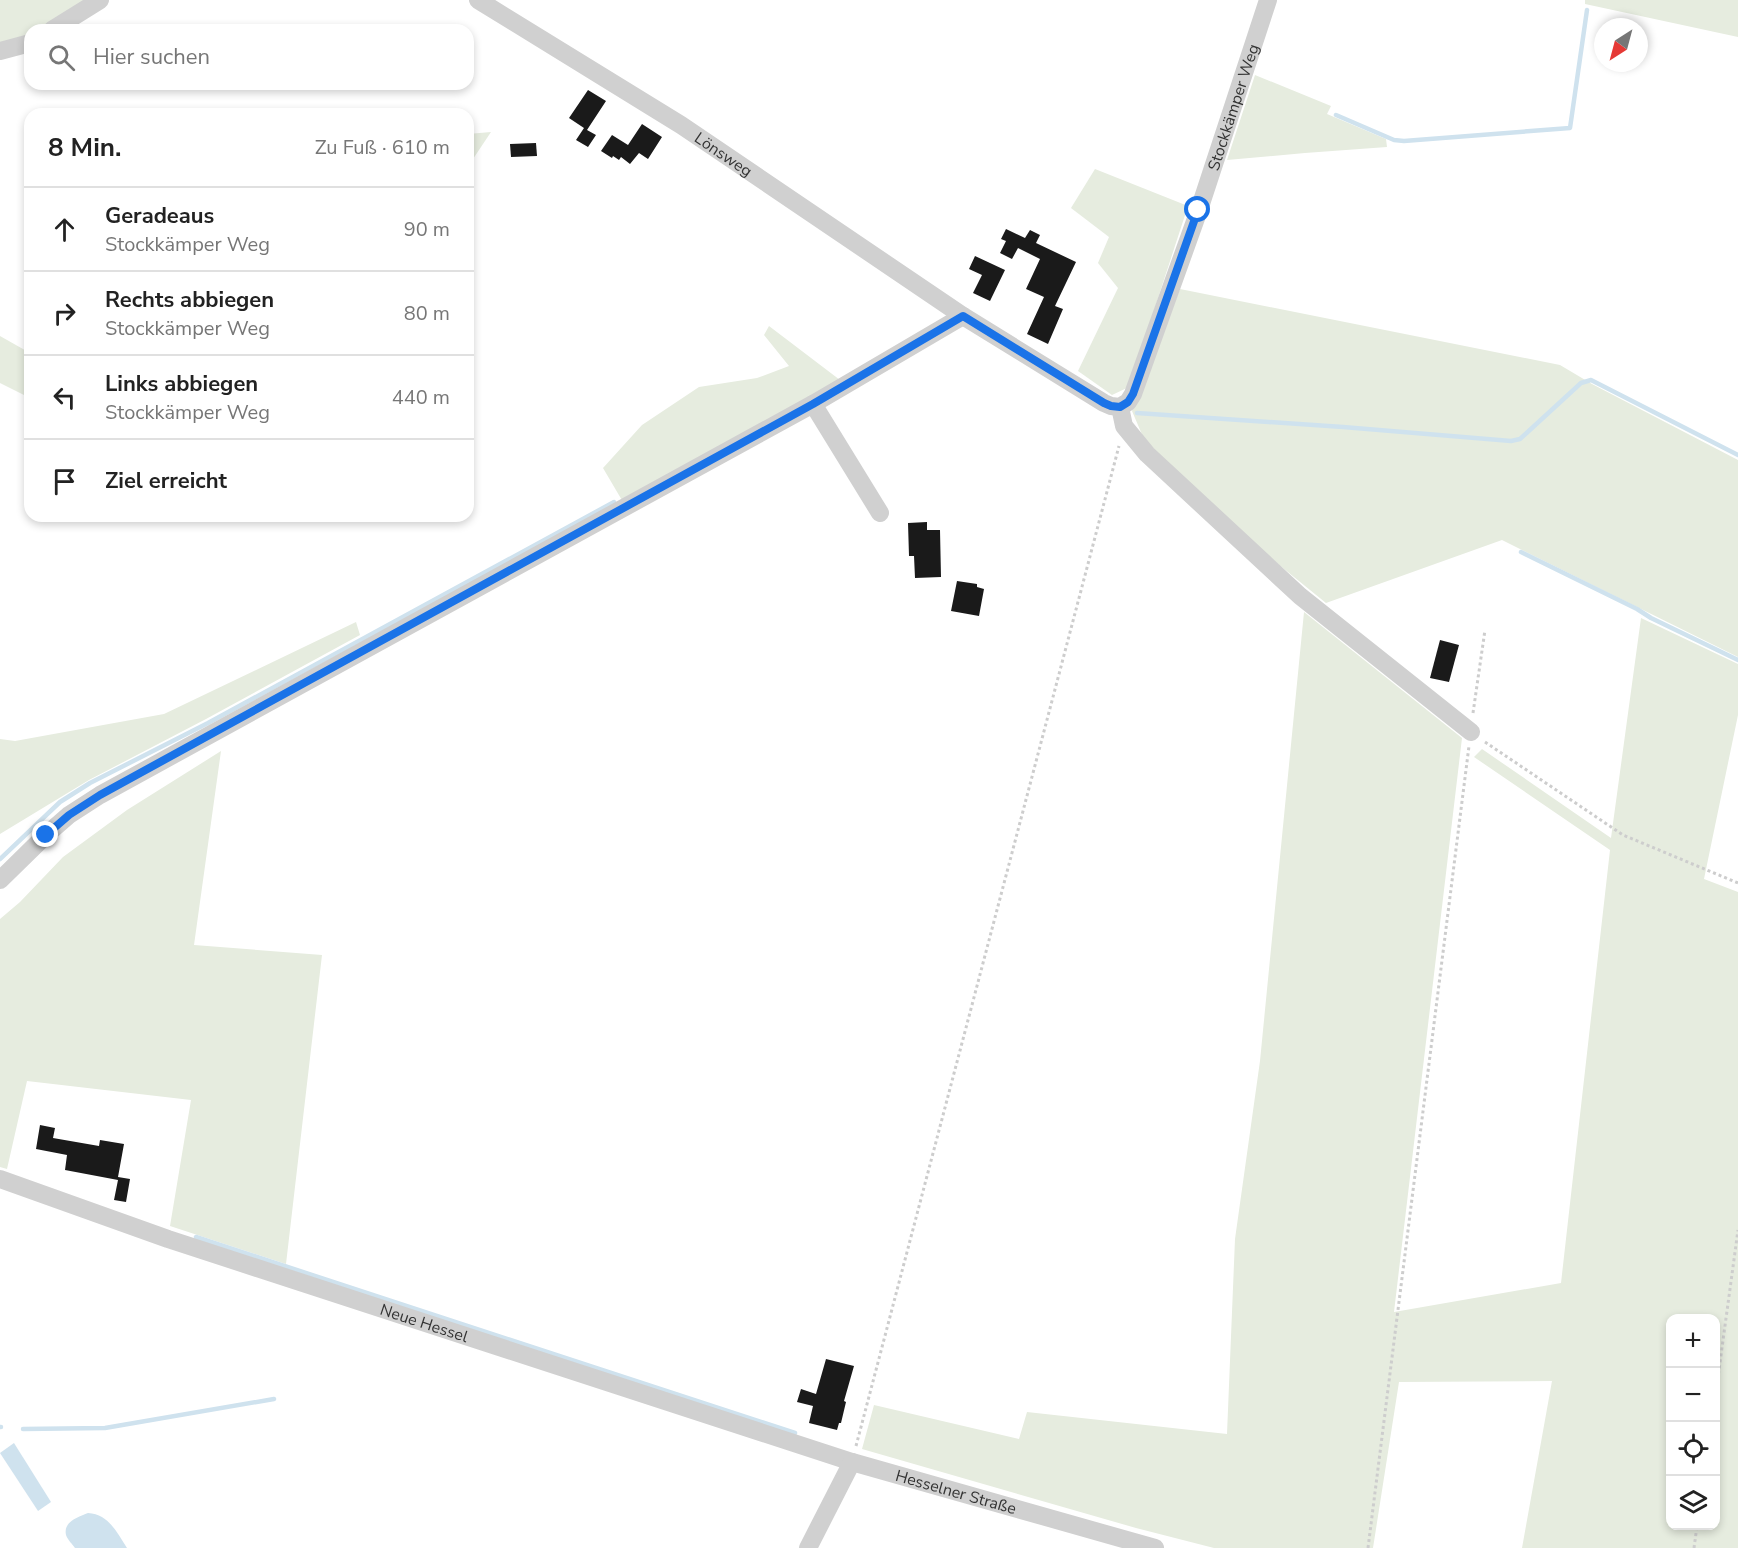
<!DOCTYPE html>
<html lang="de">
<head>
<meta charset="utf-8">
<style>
  body { margin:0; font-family:"Nunito Sans",sans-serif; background:#f2f2f2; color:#222 }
  .controls { position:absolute; right:18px; bottom:18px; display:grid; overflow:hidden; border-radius:12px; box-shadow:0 3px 9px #0003 }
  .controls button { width:54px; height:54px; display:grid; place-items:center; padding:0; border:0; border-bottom:2px solid #e0e0e0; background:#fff; color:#222; font:30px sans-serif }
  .compass { position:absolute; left:1594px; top:18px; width:54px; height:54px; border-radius:50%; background:#fff; box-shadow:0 3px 9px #0003; rotate:216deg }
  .stop { position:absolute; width:18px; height:18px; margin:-14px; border:4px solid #1a73e8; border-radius:50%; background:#fff }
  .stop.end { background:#1a73e8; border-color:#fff; box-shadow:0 2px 6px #0008 }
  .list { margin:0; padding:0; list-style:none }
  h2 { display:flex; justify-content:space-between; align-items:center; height:78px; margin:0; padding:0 24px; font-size:26px }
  h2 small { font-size:20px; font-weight:400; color:#767676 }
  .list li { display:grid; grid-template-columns:39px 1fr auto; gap:18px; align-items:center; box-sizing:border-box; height:84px; padding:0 24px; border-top:2px solid #e0e0e0 }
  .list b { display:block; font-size:22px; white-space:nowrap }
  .list p { margin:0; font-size:20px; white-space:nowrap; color:#767676 }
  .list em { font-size:20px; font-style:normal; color:#767676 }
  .icon { flex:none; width:33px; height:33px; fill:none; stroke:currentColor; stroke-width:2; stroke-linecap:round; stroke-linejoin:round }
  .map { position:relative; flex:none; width:1738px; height:1548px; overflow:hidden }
  .search { position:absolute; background:#fff; box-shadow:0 3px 9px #0003; left:24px; top:24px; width:450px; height:66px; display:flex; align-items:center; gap:15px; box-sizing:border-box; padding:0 21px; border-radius:18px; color:#767676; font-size:22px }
  .panel { position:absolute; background:#fff; box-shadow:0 3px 9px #0003; left:24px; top:108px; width:450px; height:414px; border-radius:18px }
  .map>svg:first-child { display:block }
  .green { fill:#e6ecdf; fill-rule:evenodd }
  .water { fill:#cfe2ee }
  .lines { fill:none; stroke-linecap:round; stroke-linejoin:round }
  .stream { stroke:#cfe2ee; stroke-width:4.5 }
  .building { fill:#1a1a1a }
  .path { stroke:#cdcdcd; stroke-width:3; stroke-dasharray:3 3; stroke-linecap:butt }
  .minor { stroke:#d0d0d0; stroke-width:18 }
  .route { stroke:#1a73e8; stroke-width:8 }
  .labels { text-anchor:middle; stroke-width:6; stroke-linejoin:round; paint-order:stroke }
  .street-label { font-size:16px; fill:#333; stroke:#fff }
</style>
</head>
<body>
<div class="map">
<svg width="1738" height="1548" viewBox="0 0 1738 1548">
  <rect width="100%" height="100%" fill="#fff"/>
  <g class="green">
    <path d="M0,0h87l-45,30h-12v8l-30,9z"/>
    <path d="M1585,0h153v37l-153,-33z"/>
    <path d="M1255,75l76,31 -4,8 59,25 1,8 -82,6 -78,7z"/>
    <path d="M491,132l-20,30h-3v-28z"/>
    <path d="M1095,169l93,37 -59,181 -17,8 -34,-24 40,-83 -20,-25 11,-26 -38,-29z"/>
    <path d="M1180,289l380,76 32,19 146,76v197l-236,-117 -176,63 -48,-39 -129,-113 -17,-40z"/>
    <path d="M769,326l71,54 -217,122 -20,-34 39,-43 57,-38 58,-9 32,-12 -25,-31z"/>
    <path d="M0,336l30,17v45l-30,-15z"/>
    <path d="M1304,612l158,126 -68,574 167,-29 49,-433 -136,-93 8,-8 129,89 30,-220 97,46v51l-34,164 34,13v656h-216l30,-167 -153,1 -26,166h-159l-78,-20 -274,-79 12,-44 145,34 8,-27 200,22 8,-195 25,-178zM1670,1318h46v208h-46z"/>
    <path d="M356,622l4,13 -154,84 -117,61 -89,54v-95l15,2 149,-27z"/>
    <path d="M221,751l-27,194 128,10 -36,309 -116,-38 21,-126 -164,-19 -20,88 -7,-2v-248l20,-17 43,-45 64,-47z"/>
  </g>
  <g class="water">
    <path d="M14,1443l37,59 -13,9 -38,-58z"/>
    <path d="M88,1513c21,1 29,20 39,35h-52c-2,-3 -8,-9 -9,-13 -3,-14 13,-18 22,-22z"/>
  </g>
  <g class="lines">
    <g class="stream">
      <path d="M1336,115l58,25 10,1 166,-13 17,-118"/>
      <path d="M1137,413l206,14 168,14 9,-2 61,-56 10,-3 147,75"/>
      <path d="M1521,552l116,57 14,9 87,42"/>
      <path d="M0,859l60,-57 30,-19 118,-60 406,-221"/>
      <path d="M196,1237l599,196"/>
      <path d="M0,1427h1"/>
      <path d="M23,1429l82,-1 169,-29"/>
    </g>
  </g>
  <g class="building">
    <path d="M588,90l18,11 -19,29 9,5 -8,12 -12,-7 8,-12 -15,-10z"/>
    <path d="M642,124l20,13 -14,22 -9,-6 -9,11 -9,-7 -2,3 -6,-4 -1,2 -11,-7 11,-16 16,10z"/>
    <path d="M536,143l1,13 -26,1 -1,-13z"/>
    <path d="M1006,229l19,9 5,-8 10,5 -4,8 40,19 -21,44 8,3 -15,35 -21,-10 17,-37 -18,-8 14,-30 -22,-11 -6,11 -12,-6 6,-12 -5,-2z"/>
    <path d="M975,256l30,14 -15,31 -17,-8 9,-18 -13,-6z"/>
    <path d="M927,522v8h13l1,47 -26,1 -1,-22h-5l-1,-33z"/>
    <path d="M957,581l20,3v3l7,2 -5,27 -28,-5z"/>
    <path d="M1440,640l19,5 -10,37 -19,-4z"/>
    <path d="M40,1125l15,3 -2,10 46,8 1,-6 24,4 -6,33 12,2 -4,23 -12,-2 4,-20 -53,-10 2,-15 -31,-6z"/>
    <path d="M826,1359l28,7 -10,35 2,1 -5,21h-2l-2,7 -28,-7 4,-17 -16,-4 4,-13 15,5z"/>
  </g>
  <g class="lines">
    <g class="path">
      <path d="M1473,713l12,-83"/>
      <path d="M1485,742l138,93 115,48"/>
      <path d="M1716,1392l22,-162"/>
      <path d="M856,1446l263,-1000"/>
      <path d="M1368,1548l101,-802"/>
      <path d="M1694,1548l3,-22"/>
    </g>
    <g class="minor">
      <path id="s1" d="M478,0l203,125 282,191 141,87 7,3 9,1 8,-5 5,-8 66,-184 69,-210"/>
      <path d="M52,30l48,-30"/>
      <path d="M0,51l30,-8"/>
      <path d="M813,404l67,109"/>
      <path d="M1120,407l4,19 23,28 153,142 171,136"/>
      <path d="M0,880l46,-45 23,-20 31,-20 713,-391 150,-88"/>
      <path id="s2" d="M0,1179l168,60 684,223 303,86"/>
      <path d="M808,1548l44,-86"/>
    </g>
  </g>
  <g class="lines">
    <path class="route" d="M46,835l23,-20 31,-20 713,-391 150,-88 141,87 7,3 9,1 8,-5 5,-8 65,-184"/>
  </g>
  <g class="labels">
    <g class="street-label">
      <text dy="6" stroke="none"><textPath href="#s1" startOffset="1084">Stockkämper Weg</textPath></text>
      <text dy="6" stroke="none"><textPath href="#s1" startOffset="290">Lönsweg</textPath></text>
      <text dy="6" stroke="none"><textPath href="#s2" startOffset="448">Neue Hessel</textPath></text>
      <text dy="6" stroke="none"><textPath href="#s2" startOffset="1006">Hesselner Straße</textPath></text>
    </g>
  </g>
</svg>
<div class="controls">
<button>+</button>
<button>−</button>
<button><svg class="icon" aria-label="locate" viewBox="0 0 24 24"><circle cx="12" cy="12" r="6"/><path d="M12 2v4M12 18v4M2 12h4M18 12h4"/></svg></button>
<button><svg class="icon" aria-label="layers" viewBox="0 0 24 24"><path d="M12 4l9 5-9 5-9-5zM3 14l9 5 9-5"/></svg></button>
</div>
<svg class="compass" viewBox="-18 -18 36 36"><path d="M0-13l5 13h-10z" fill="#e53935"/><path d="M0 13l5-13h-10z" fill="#767676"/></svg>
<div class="stop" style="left:1198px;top:210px"></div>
<div class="stop end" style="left:46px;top:835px"></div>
<div class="search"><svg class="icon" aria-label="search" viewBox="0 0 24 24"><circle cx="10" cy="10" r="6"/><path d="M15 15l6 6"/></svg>Hier suchen</div>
<section class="panel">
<h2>8 Min.<small>Zu Fuß · 610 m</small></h2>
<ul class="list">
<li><svg class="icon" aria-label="ahead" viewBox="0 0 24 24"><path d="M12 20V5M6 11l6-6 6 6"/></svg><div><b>Geradeaus</b><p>Stockkämper Weg</p></div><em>90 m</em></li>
<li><svg class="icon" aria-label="right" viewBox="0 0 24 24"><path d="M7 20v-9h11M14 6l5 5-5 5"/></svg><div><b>Rechts abbiegen</b><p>Stockkämper Weg</p></div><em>80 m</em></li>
<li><svg class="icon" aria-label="left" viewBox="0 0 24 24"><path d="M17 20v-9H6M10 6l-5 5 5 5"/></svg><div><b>Links abbiegen</b><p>Stockkämper Weg</p></div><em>440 m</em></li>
<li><svg class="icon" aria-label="arrive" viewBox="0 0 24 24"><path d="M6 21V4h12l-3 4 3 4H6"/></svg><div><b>Ziel erreicht</b></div></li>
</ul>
</section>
</div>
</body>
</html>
